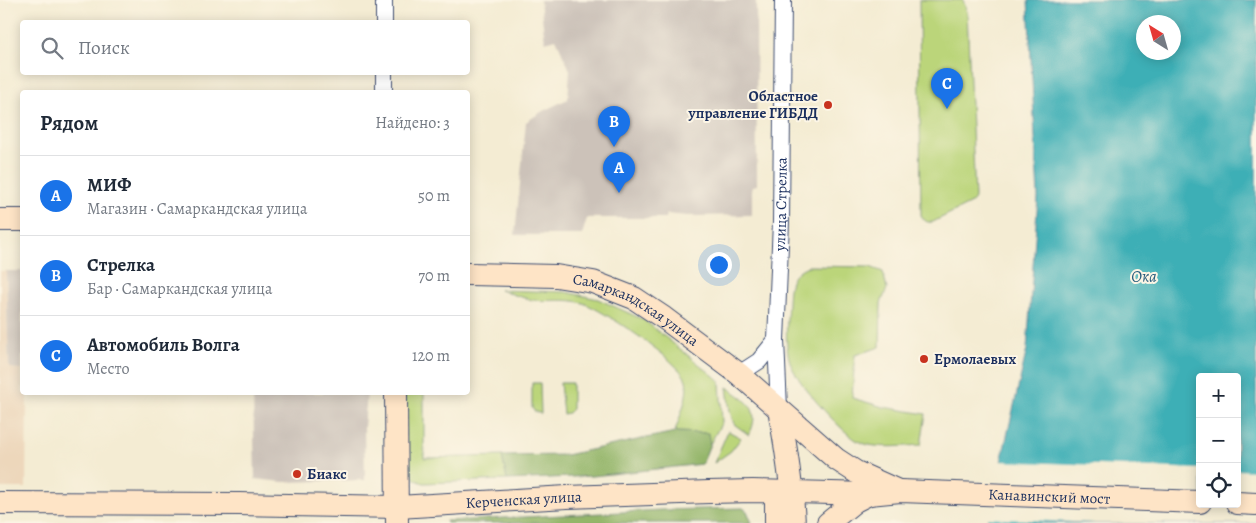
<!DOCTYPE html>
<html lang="ru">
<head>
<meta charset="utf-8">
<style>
  body { margin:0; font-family:Alegreya,serif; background:#f6f6f7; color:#1f2937 }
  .controls { position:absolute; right:15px; bottom:15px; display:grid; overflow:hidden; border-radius:5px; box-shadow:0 2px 12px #0003 }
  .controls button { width:45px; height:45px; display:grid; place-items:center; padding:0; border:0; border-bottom:1px solid #e0e1e3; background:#fff; color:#1f2937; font:25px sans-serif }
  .compass { position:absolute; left:1136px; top:15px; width:45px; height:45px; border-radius:50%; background:#fff; box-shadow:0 2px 12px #0003; rotate:323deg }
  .you { position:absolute; left:718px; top:264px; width:18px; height:18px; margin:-12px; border:4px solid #fff; border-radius:50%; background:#1a73e8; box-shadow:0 0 0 8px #1a73e833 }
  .badge { display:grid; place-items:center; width:32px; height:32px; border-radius:50%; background:#1a73e8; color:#fff; font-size:16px; font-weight:700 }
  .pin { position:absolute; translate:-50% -41px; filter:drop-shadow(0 1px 2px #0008) }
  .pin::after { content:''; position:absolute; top:26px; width:18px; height:15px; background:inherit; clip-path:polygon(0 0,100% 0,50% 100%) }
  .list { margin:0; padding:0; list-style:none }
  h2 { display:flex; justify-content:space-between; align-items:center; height:65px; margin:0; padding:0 20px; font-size:21px }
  h2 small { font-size:16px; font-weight:400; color:#747a83 }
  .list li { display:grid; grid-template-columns:32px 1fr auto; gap:15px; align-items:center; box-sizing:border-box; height:80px; padding:0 20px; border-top:1px solid #e0e1e3 }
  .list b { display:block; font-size:19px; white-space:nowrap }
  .list p { margin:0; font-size:16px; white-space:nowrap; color:#747a83 }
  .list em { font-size:16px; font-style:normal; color:#747a83 }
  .icon { flex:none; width:28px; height:28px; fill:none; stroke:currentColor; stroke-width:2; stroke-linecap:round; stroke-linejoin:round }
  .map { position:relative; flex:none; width:1256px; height:523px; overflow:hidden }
  .search { position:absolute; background:#fff; box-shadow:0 2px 12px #0003; left:20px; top:20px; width:450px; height:55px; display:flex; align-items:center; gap:12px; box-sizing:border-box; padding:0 18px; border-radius:5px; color:#747a83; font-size:19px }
  .panel { position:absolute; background:#fff; box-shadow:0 2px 12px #0003; left:20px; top:90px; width:450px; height:305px; border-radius:5px }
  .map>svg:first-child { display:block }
  .built { fill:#edd7bb }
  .industrial { fill:#ccc2b9 }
  .green { fill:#bbd57a; stroke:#6b826c }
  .forest { fill:#94b66a; stroke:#587264 }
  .water { fill:#3eafb6; stroke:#2c6f8a; fill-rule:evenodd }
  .pier { fill:#f4ecd3 }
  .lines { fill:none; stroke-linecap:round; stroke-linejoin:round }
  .street-casing { stroke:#3c4b70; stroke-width:18 }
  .secondary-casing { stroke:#3c4b70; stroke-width:24 }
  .street { stroke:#fff; stroke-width:16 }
  .secondary { stroke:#fee4c6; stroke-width:22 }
  .poi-dot { fill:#c8321e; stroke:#fcf5e5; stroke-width:2 }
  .labels { text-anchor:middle; stroke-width:4; stroke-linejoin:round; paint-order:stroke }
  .poi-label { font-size:15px; font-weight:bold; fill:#1b2f5e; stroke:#fcf5e5; text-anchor:start }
  .street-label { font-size:15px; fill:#1b2f5e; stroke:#fcf5e5 }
  .water-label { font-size:16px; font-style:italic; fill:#275c7d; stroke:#fcf5e5 }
</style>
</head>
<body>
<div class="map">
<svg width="1256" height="523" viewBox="0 0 1256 523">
  <rect width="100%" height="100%" fill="#fcf5e5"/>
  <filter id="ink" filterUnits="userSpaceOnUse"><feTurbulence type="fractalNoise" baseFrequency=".02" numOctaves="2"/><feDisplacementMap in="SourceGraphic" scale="10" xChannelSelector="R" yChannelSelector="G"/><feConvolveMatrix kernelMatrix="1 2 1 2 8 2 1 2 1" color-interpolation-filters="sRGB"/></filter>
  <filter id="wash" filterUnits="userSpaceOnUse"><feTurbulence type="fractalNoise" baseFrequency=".0096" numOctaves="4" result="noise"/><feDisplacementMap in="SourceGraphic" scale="20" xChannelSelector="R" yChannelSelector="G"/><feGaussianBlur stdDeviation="1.12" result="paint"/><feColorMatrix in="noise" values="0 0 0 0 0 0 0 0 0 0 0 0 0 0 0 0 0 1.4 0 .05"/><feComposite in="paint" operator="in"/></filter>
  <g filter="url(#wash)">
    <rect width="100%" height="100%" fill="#f4ecd3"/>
    <path class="built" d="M0,271h6l3,97 13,1v23l5,1 -1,95h-26z"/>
    <g class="industrial">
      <path d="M540,0h216l1,185 -5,1v29l-65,1 -20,-2 -1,4h-79l-5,17h-67l11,-113 17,-11 25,-12 2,-29 -14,-31 -11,3z"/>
      <path d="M6,271h16v98l-13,-1z"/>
      <path d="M253,393h114l-3,34 1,53 -82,2 -28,-3z"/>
    </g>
    <g class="green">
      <path d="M919,0h44l4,12 8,186 -2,4 -40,20c-6,1 -9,-1 -12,-7z"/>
      <path d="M808,266l62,1 13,5 4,17 -6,14 -1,44 -25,8 -3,43 31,9 43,7 -5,31c-18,1 -50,5 -65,-5 -19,-13 -56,-54 -65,-75 -7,-19 -4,-42 -3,-62 1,-18 1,-29 20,-37z"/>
      <path d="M500,290l66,2 32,7 46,21 76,61 2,41 -12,22 -3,-11 -32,-1c4,-14 15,-38 11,-52 -6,-19 -83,-70 -103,-77 -17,-5 -34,-1 -50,-3 -11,-2 -23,-7 -33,-10z"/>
      <path d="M532,383h8l1,31 -7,-3 -2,-3z"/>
      <path d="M560,383h12v26l-4,4 -5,1z"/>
      <path d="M727,387c20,14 35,22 22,48l-15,-11 -4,-12z"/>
      <path d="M404,393h20v65l78,-2 5,24 -83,3c-10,-3 -14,-7 -19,-17z"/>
      <path d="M728,431l13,7 -10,13 -17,12z"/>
    </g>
    <g class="forest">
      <path d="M675,432l33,1 2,11 -8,20 -109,12 -86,4 -5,-24 64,-1z"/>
      <path d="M743,508l4,3 5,12h-305l-1,-2 215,-11z"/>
    </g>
    <path class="water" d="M1028,0h228v523h-269l40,-174 11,-152zM1144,22h30v30h-30zM1200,377h37v127h-37z"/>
    <path class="pier" d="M998,461l202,8v35h37v-34l19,1v52h-161l-110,-5z"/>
  </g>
  <g filter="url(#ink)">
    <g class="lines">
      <g class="street-casing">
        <g id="street">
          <path d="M384,0v22"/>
          <path d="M384,72v20"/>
          <path d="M739,374l20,-13 17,-21"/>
          <path id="s1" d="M779,409l-3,-69 5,-118 2,-222"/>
        </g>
      </g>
      <g class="secondary-casing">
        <g id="secondary">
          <path d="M0,220h22"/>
          <path id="s2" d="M468,274l88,2 37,6 41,16 30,20 75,56 97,85 20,13 40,18"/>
          <path d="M396,392l1,131"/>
          <path d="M779,409c7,38 13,75 15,114"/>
          <path id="s3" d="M0,503l239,1 159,3 169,-10 142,-5 44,-1 116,3 31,-3 300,11"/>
          <path d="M1237,503l19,1"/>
          <path d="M776,523v-31"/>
          <path d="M828,523l27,-22 14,-7"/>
        </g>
      </g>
      <use href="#street" class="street"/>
      <use href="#secondary" class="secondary"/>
    </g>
  </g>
  <g class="poi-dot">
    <circle cx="828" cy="105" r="5"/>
    <circle cx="924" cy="359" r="5"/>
    <circle cx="297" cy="474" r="5"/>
  </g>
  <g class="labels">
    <g class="poi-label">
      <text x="818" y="101" text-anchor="end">Областное<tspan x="818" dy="17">управление ГИБДД</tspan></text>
      <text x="934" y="364">Ермолаевых</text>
      <text x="307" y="479">Биакс</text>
    </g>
    <g class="street-label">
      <text dy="5" stroke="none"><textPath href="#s1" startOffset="205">улица Стрелка</textPath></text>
      <text dy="5" stroke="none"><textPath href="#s2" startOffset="176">Самаркандская улица</textPath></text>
      <text dy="5" stroke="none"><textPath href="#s3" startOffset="1050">Канавинский мост</textPath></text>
      <text dy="5" stroke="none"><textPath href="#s3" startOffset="524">Керченская улица</textPath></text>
    </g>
    <g class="water-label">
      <text x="1144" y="282">Ока</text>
    </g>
  </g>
</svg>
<div class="controls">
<button>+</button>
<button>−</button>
<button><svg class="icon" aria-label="locate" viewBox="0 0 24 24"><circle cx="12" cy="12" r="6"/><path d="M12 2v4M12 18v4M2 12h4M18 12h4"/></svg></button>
</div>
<svg class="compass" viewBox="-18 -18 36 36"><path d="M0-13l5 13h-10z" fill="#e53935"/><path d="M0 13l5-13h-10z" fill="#747a83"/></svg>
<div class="you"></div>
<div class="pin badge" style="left:619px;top:193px">A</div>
<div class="pin badge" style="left:614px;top:147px">B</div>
<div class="pin badge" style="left:947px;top:109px">C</div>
<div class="search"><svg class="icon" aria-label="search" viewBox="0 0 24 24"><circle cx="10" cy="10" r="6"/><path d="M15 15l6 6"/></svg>Поиск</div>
<section class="panel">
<h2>Рядом<small>Найдено: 3</small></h2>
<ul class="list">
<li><span class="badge">A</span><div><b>МИФ</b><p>Магазин · Самаркандская улица</p></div><em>50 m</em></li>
<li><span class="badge">B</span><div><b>Стрелка</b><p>Бар · Самаркандская улица</p></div><em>70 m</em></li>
<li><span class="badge">C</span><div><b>Автомобиль Волга</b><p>Место</p></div><em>120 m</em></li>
</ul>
</section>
</div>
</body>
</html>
